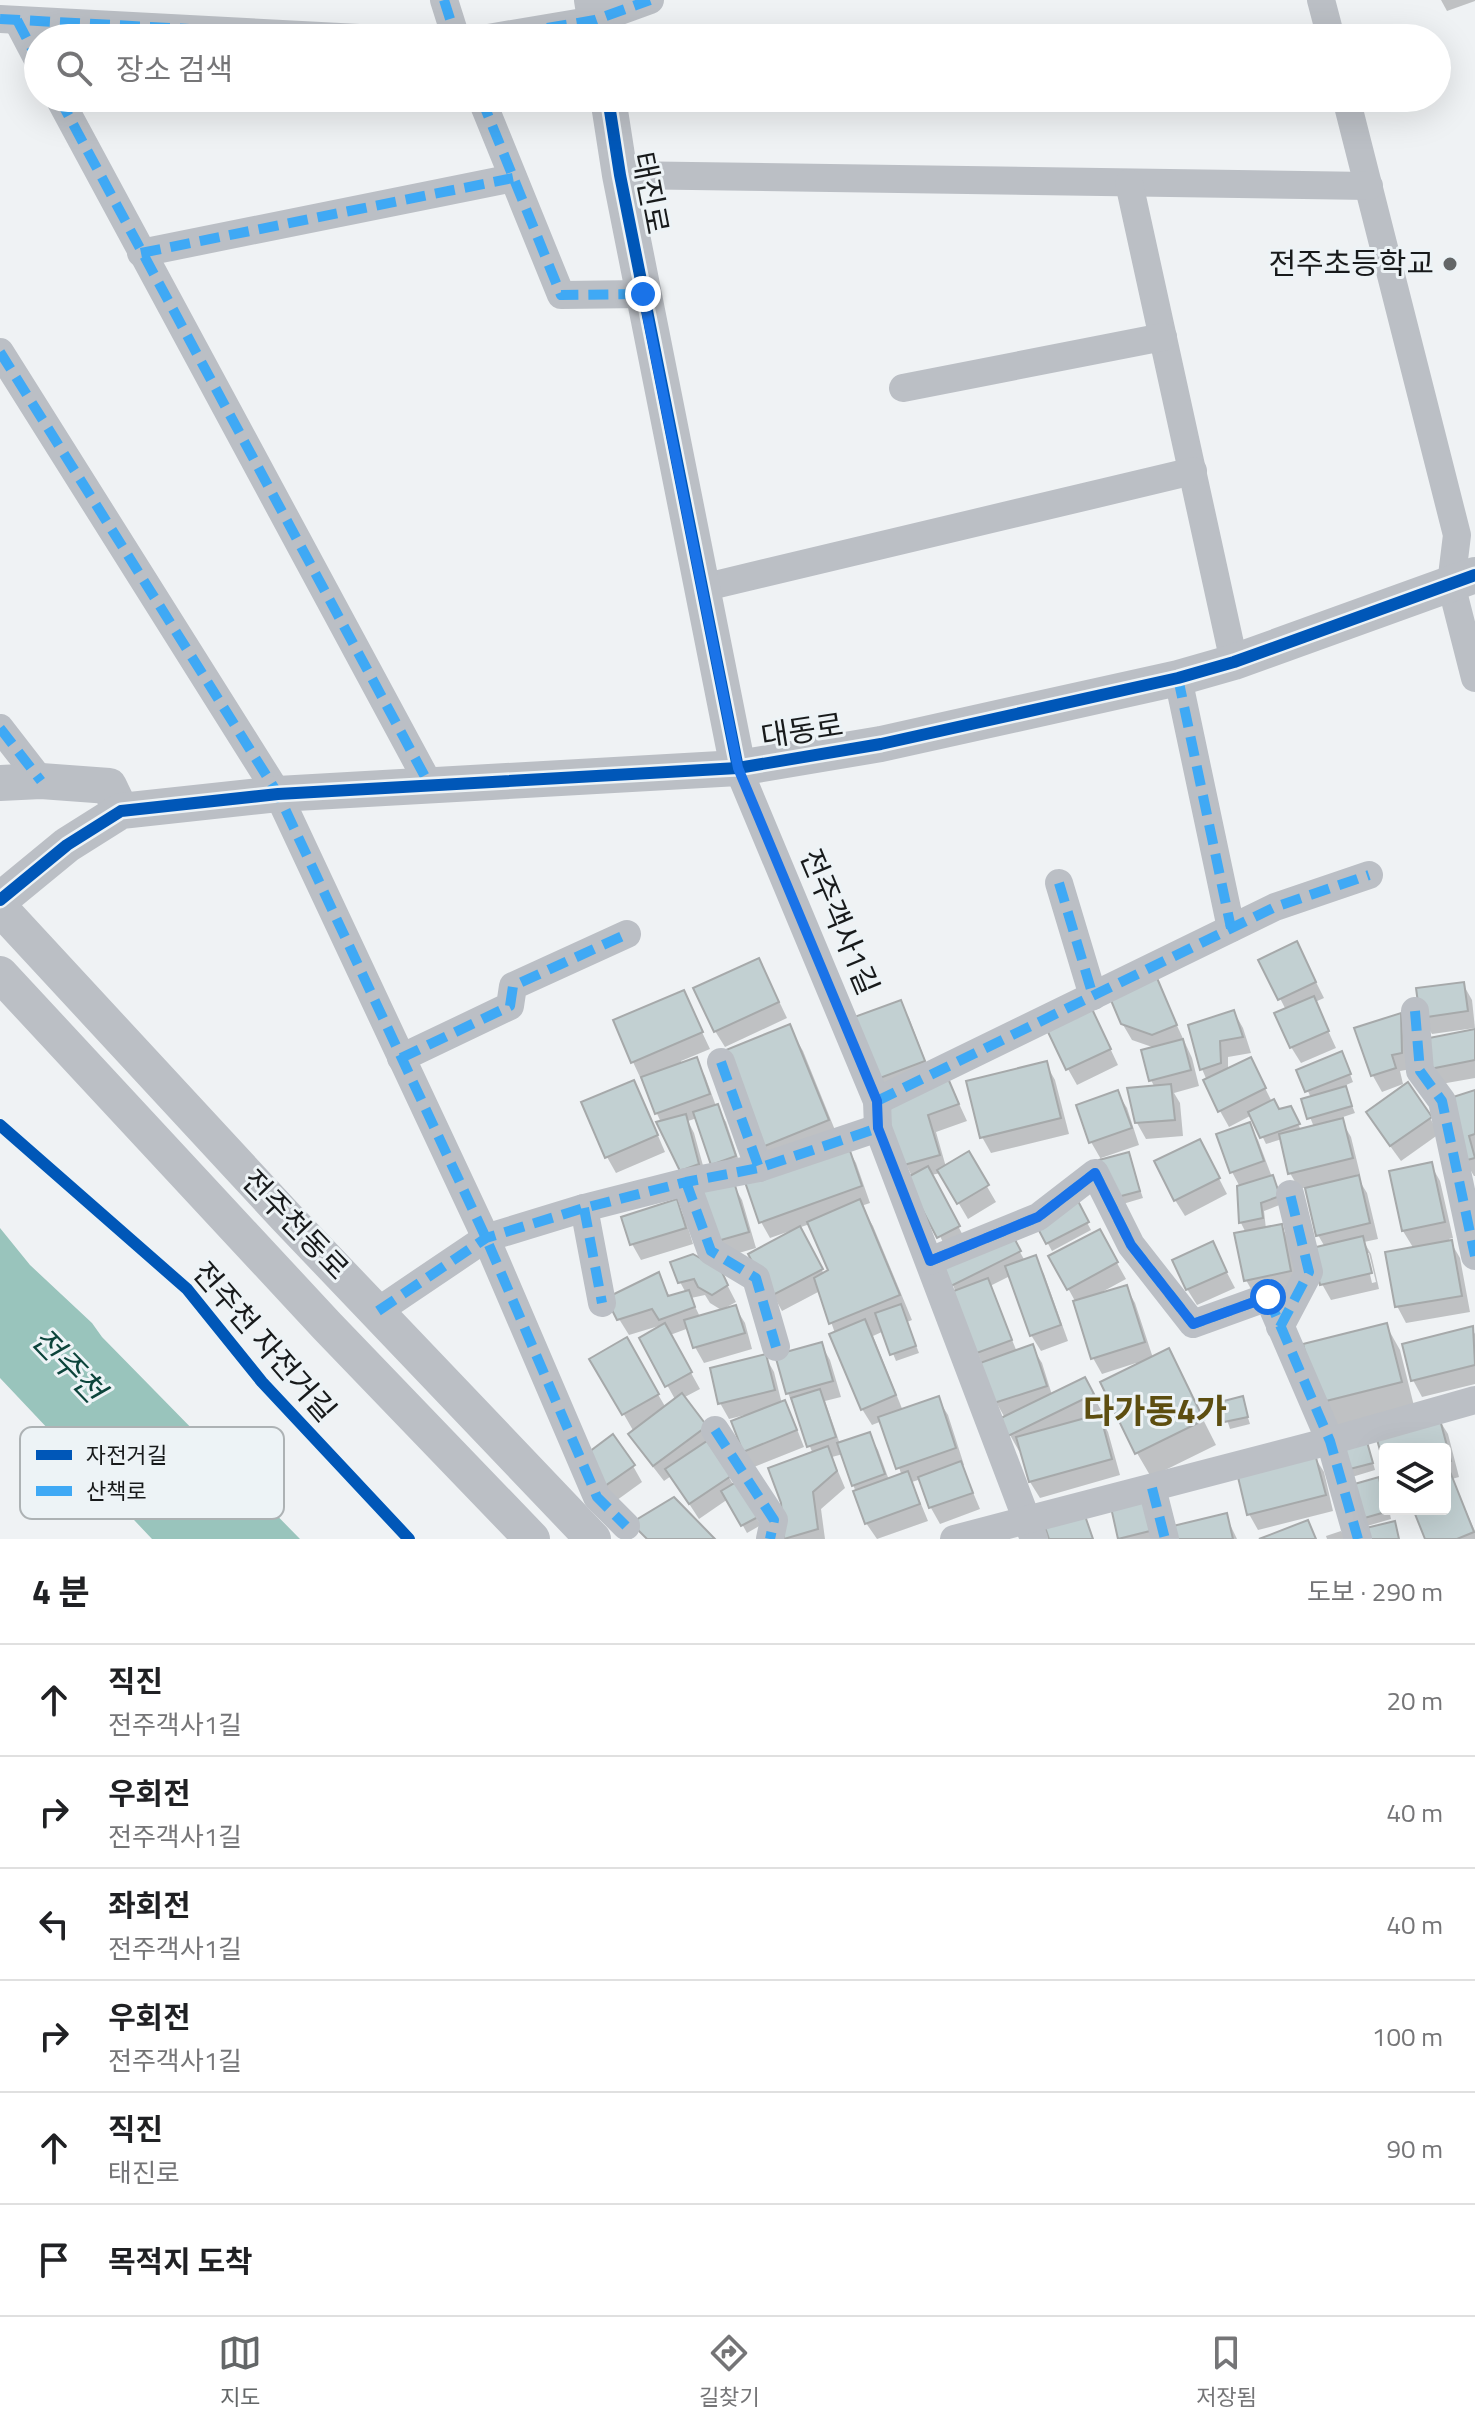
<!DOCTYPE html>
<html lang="ko">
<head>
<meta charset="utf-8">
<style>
  body { margin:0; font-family:"Titillium Web","Noto Sans KR",sans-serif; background:#f2f2f2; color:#202124 }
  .controls { position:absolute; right:24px; bottom:24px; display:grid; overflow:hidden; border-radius:8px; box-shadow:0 8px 32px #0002 }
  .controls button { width:72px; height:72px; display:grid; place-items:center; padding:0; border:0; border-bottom:2px solid #e0e0e0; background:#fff; color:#202124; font:40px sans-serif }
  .stop { position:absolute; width:24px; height:24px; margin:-18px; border:6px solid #1a73e8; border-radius:50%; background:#fff }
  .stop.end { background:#1a73e8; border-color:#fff; box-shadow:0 2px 8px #0008 }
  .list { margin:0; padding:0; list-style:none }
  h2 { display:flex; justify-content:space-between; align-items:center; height:104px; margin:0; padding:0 32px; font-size:34px }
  h2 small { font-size:26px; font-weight:400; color:#757577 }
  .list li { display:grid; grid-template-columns:52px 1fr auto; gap:24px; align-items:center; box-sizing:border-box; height:112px; padding:0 32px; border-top:2px solid #e0e0e0 }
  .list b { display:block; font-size:30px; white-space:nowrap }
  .list p { margin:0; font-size:26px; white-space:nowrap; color:#757577 }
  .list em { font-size:26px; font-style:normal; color:#757577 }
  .icon { flex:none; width:44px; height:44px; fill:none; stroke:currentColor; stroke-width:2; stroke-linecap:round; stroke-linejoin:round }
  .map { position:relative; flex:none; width:1475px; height:1539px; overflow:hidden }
  .search { position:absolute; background:#fff; box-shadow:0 8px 32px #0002; left:24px; right:24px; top:24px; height:88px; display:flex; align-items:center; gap:20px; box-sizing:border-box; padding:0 28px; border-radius:44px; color:#757577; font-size:30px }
  .sheet { height:776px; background:#fff }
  nav { display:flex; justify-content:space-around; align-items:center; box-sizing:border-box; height:112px; border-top:2px solid #e0e0e0; background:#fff; font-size:22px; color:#757577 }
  nav a { display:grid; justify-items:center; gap:4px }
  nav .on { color:#636667 }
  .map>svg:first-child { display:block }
  .water { fill:#99c4bc }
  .shadow { fill:#0003; fill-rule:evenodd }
  .building { fill:#c2d0d2; stroke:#a6a9aa; stroke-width:2 }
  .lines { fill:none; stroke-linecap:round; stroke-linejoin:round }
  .minor { stroke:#bbbfc5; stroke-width:28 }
  .tertiary { stroke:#bbbfc5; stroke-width:36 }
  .quiet { stroke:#3fa9f5; stroke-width:10; stroke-dasharray:20 10; stroke-linecap:butt }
  .cycleway-casing { stroke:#edf3f6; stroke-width:17 }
  .cycleway { stroke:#0057b8; stroke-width:12 }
  .route { stroke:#1a73e8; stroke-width:10 }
  .poi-dot { fill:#636667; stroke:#edf3f6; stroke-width:3 }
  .labels { text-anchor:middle; stroke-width:6; stroke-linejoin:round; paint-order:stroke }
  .street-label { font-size:30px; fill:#181a1b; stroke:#edf3f6 }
  .poi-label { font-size:30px; fill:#181a1b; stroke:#edf3f6; text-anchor:end }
  .water-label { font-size:32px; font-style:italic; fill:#0c443b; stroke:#edf3f6 }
  .quarter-label { font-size:34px; font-weight:bold; fill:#5d4e10; stroke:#edf3f6 }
  .key { fill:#edf3f6; stroke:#adb2b4; stroke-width:2 }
  .key-label { font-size:22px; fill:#181a1b }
</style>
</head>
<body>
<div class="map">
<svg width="1475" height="1539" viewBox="0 0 1475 1539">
  <rect width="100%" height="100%" fill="#eff2f4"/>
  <path class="water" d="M0,1228l30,37 62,58 10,14 198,202h-148l-152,-161z"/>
  <g class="shadow">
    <path d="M1441,0h34v1l-28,10z"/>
    <path d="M1305,960l19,38 -9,4 21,46 -35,15 -10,-16 -5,-37 -25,-49z"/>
    <path d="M767,976l20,42 -62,29 -10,-16z"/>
    <path d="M1156,980l36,78 7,28 -25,7 6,10 3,33 -37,3 -9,-16 18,-35 -4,-8 4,-32 -23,-8 -10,-17z"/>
    <path d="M1463,984l9,16 3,28 -43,6 -10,-16z"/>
    <path d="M683,992l27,57 -29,12 1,4 14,-5 9,16 11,30 10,16 17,51 -21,7 -25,-62 -9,3 6,12 13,47 -16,7 -58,-125z"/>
    <path d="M900,1002l9,16 23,60 -49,18 -10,-16z"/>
    <path d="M1234,1012l9,16 8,25 -23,4v13l31,6 13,26 7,9 15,5 7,14 13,-3 -11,-27 8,-2 -12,-27 46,-10 8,21 -9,4 11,27 -15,5 11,19 9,37 -4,1 11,18 11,46 -14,3 7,12 8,35 -48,11 -9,-16 3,-37 -7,-12 -11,-48 -8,2 -9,-16 -8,-34 -16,5 -14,-29 -23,12 -9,-16 -18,-42zM1365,1253h4l7,29 -4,1z"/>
    <path d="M1400,1015l9,16 2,38 -11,2 3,13 -21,8 -9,-16 -16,-47z"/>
    <path d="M789,1027l14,24 38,94 6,2 9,16 14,40 -9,3 12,20 39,94 -5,2 12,31 -23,8 -12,-30 -11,5 30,75 35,-12 10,16 16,50 -2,1 18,43 -40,15 -9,-16 -10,-29 -9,3 16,39 -51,18 -11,-16 -23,-69 -11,3 13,31 -24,21 4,30h-39l-3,-36 30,-49 -25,-61 -10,-37 43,-12 9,16 11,37 -16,4 15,43 29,-10 9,16 11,30 13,-4 -20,-55 -10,4 -10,-16 -42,-118 -38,20 -31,-56 40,-22 -1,-2 -20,7 -9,-16 1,-75zM810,1224l21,47 -7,3 -26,-46z"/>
    <path d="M1100,1027l18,38 -41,20 -9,-16z"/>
    <path d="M1475,1031v47l-34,6 -9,-16z"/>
    <path d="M1046,1064l9,16 14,54 -78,19 -9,-16z"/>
    <path d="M1117,1092l10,16 12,37 -38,13 1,3 26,-7 15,44 -27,8 -14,-45 -11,-19 -12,-36z"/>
    <path d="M1475,1092v84h-1l-9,-15z"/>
    <path d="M955,1095l12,26 -31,11 10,35 22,-13 28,48 -28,17 -27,-46 -10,2 36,68 -19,10 -42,-89 -22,-55z"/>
    <path d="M642,1098l23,54 -49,21 -9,-16z"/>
    <path d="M1430,1118l9,16 -38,27 -24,-33z"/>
    <path d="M1249,1124l9,16 24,64 -18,7 2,18 15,-3 9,16 9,45 -44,9 -9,-16v-47l-5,-10 -1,-36 -8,-15z"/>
    <path d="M1208,1157l19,37 -42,22 -10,-16z"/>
    <path d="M1431,1165l9,16 13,57 -4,1 11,19 10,54 -64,11 -9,-17 17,-57 -11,-18z"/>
    <path d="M733,1184l9,16 14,48 -31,9 -9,-16z"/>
    <path d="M676,1202l9,16 8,26 -52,16 -9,-16z"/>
    <path d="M1077,1204l14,26 -39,21 -15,-27z"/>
    <path d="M1099,1231l27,48 -24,13v2l24,-7 9,16 18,55 15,-8 48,95 -65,32 -14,-24 -1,-90 -34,11 -9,-16 -18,-57 -24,-44z"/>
    <path d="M1011,1236l14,25 10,-3 9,16 24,67 -27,10 -10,-16 -21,-59 -20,10 27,66 15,-5 10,16 10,32 32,-16 17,31 -14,7 1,2 11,-3 9,16 12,43 -80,23 -10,-16 -8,-32 -3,1 -9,-16 -5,-17 -9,-16 -43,-117z"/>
    <path d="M1212,1244l23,44 -38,17 -10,-16z"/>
    <path d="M720,1271l16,31 -13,7 12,-2 10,16 7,26 -48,14 -9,-16 -6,-19 -19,7 30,54 -17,9 51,88 27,39 -14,8 -19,-34 -29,20 -28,-43 -7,5 -24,-31 -9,-16 3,-2 -42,-73 34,-19 40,68 10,-7 -35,-63 21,-13 -33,10 -10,-16 39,-44 12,22 16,-4 -6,-11zM705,1295l5,8 13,8 -23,6 -9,-19z"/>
    <path d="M1386,1325l14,25 14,56 -80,21 -14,-25z"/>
    <path d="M1472,1329l3,5v50l-53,13 -9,-17z"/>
    <path d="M765,1356l9,16 8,32 11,15 11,28 -50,20 -9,-16v-36l-16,4 -9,-16z"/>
    <path d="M1242,1399l8,25 -20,5 -8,-25z"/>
    <path d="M1438,1418l10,16 11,43 -7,2 23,52v8h-48l-12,-30h30v-60h-60v12l-7,-27z"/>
    <path d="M1340,1444l28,1 7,25 -23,7z"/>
    <path d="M1314,1456l10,16 9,39 -75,19 -9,-16z"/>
    <path d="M583,1458l50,8 9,16 -29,21z"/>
    <path d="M1378,1480l7,15v14h4l2,10 -24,7 -5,-8z"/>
    <path d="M1112,1505l48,34h-39z"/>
    <path d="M1226,1516l11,23h-59z"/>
    <path d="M1341,1531l5,8h-19l-1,-3z"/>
  </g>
  <g class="building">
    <path d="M1297,941l19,41 -38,18 -20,-40z"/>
    <path d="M759,958l20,44 -65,30 -21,-44z"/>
    <path d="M1157,978l20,47 -25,10 -31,-11 -11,-26z"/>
    <path d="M1464,982l4,29 -48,7 -4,-30z"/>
    <path d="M684,990l19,42 -72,31 -18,-43z"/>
    <path d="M1314,996l15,35 -39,17 -16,-35z"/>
    <path d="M901,1000l24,61 -53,20 -23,-62z"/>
    <path d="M1092,1009l19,40 -45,21 -19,-40z"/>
    <path d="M1234,1010l9,27 -23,4 1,22 -21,7 -12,-45z"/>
    <path d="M1401,1013l1,40 -10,2 4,13 -25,8 -17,-48z"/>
    <path d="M790,1024l39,96 -69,28 -39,-96z"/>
    <path d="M1475,1029v31l-45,9 -6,-30z"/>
    <path d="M1183,1039l8,31 -42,11 -8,-31z"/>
    <path d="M1342,1051l9,23 -46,18 -9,-22z"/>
    <path d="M697,1057l13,37 -55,20 -14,-37z"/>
    <path d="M1251,1057l15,31 -48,24 -15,-32z"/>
    <path d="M1047,1061l14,57 -81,20 -14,-57z"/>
    <path d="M947,1076l12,28 -31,11 12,40 -36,10 -22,-57z"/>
    <path d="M634,1080l24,55 -53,23 -24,-56z"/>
    <path d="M1408,1082l24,35 -42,29 -24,-34z"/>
    <path d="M1171,1084l4,36 -40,3 -8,-35z"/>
    <path d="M1346,1086l6,20 -45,13 -6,-20z"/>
    <path d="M1118,1090l14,38 -43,15 -13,-38z"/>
    <path d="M1475,1090v44l-6,2 6,22 -12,3 -16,-62z"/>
    <path d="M1274,1099l5,10 12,-3 9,18 -40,14 -12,-26z"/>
    <path d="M718,1104l18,52 -25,9 -18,-53z"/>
    <path d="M686,1114l13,50 -19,7 -24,-49z"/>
    <path d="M1343,1118l10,40 -65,16 -9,-40z"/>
    <path d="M1250,1122l14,39 -34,12 -14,-39z"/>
    <path d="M1200,1139l20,39 -46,23 -20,-40z"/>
    <path d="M848,1145l14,41 -103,37 -14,-41z"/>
    <path d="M969,1151l20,34 -32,19 -20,-34z"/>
    <path d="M1129,1152l11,39 -30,8 -11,-39z"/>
    <path d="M1432,1162l13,60 -43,9 -13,-60z"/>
    <path d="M928,1166l32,60 -23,12 -31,-60z"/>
    <path d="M1273,1175l7,21 -19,7 2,15 -24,5 -2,-37z"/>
    <path d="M1359,1175l11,48 -54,13 -11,-48z"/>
    <path d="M734,1182l15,50 -35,10 -14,-51z"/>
    <path d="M677,1199l9,29 -56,17 -9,-28z"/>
    <path d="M860,1199l40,96 -71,29 -15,-46 14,-8 -21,-48z"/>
    <path d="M1078,1201l11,21 -43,22 -11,-21z"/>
    <path d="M1282,1224l9,47 -47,10 -10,-48z"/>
    <path d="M800,1226l23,43 -52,27 -23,-42z"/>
    <path d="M1100,1229l18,33 -51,28 -19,-34z"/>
    <path d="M1012,1234l9,17 -70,35 -9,-17z"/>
    <path d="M1363,1236l9,37 -52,12 -8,-37z"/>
    <path d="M1452,1240l10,56 -67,11 -10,-55z"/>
    <path d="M1213,1241l14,31 -41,18 -14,-30z"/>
    <path d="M693,1254l28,16 7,15 -16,10 -14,-8 -4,-8 -16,4 -8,-21z"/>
    <path d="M1036,1255l25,70 -31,11 -25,-70z"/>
    <path d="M659,1272l9,24 21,-6 6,17 -36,13 -7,-11 -35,11 -11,-22z"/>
    <path d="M988,1278l24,62 -38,14 -23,-62z"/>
    <path d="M1127,1285l18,57 -54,17 -18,-58z"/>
    <path d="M901,1304l15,42 -26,9 -15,-42z"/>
    <path d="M736,1305l9,28 -52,15 -9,-28z"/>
    <path d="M865,1319l31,76 -35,15 -32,-76z"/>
    <path d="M665,1323l27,49 -27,15 -26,-49z"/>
    <path d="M1387,1323l15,59 -84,21 -15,-59z"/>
    <path d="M1473,1326l2,39 -64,16 -9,-37z"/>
    <path d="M627,1337l32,57 -37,21 -33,-56z"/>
    <path d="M822,1342l11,39 -47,13 -11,-39z"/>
    <path d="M1033,1344l14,42 -53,17 -14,-40z"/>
    <path d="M1169,1348l35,72 -69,34 -35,-72z"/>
    <path d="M766,1354l9,36 -57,14 -8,-36z"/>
    <path d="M1085,1377l9,17 -86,42 -9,-17z"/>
    <path d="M820,1389l16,48 -29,10 -16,-49z"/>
    <path d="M682,1393l25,33 -54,40 -25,-32z"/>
    <path d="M939,1396l17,52 -60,21 -18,-52z"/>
    <path d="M1243,1396l5,21 -24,5 -4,-20z"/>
    <path d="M785,1400l12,30 -54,22 -12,-31z"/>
    <path d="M1100,1414l12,45 -83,23 -13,-45z"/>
    <path d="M1439,1416l12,45 -6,2v-14h-60v20l-10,-37z"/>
    <path d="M870,1432l15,42 -33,12 -15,-43z"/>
    <path d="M613,1434l22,31 -33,23 -21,-30z"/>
    <path d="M1365,1435l8,28 -27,7 -8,-27z"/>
    <path d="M707,1441l24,35 -42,28 -24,-35z"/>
    <path d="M828,1446l9,25 -24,21 5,37 -34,10 -3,-36 -13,-35z"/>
    <path d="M1315,1454l11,41 -79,20 -10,-42z"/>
    <path d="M961,1461l12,32 -44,15 -11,-31z"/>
    <path d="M908,1471l12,33 -55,20 -12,-33z"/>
    <path d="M1451,1474l23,58 -17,7h-32l-12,-30h32v-32z"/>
    <path d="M1379,1477l6,32 4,2 -28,8 -10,-34z"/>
    <path d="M738,1481l20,36 -17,9 -20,-35z"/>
    <path d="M1146,1495l8,35 -36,9 -8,-36z"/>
    <path d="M674,1497l41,42h-68l-16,-16z"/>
    <path d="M1083,1510l10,29h-44l-5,-15z"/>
    <path d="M1227,1513l6,26h-57l-3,-13z"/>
    <path d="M1308,1520l8,19h-57z"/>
    <path d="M1395,1521l4,18h-31l-2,-11z"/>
  </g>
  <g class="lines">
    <g class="minor">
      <path d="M444,0l12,38"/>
      <path d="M1321,0l10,38"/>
      <path d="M0,19l359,19"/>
      <path d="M17,20l21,40"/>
      <path d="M488,38l107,-18 55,-20"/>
      <path d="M59,98l371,688"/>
      <path d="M481,98l80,197 82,-1"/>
      <path d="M1346,98l111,437 -6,49 24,94"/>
      <path d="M620,175l749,11"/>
      <path d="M1129,183l105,479"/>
      <path d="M141,253l372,-75"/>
      <path d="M0,352l278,442 208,444 111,259 29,29"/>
      <path d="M903,388l260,-51"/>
      <path d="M702,588l491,-117"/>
      <path d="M1178,678l53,250"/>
      <path d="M0,728l41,53"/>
      <path d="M738,768l139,333 1,27 156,411"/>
      <path d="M1059,883l34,113"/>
      <path d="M1415,1011l5,60 22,30 33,155"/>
      <path d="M401,1058l109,-52 3,-20 114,-52"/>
      <path d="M721,1062l38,106"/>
      <path d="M877,1101l398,-194 94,-32"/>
      <path d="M686,1182l25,69 45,27 20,69"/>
      <path d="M584,1208l18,95"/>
      <path d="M930,1261l108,-44 57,-44 36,72 62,79 75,-27 62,144 28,98"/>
      <path d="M378,1311l108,-73 98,-30 102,-26 73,-14 119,-40"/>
      <path d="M1280,1327l29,-55 -19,-78"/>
      <path d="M715,1430l59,90 -4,19"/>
      <path d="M1152,1488l13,51"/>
      <path d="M954,1539l376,-98 145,-41"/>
    </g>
    <g class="tertiary">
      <path d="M592,0l6,38"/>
      <path d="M608,98l12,77 118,593"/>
      <path d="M0,783l41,-2 68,5 12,25"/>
      <path d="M0,900l67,-55 54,-34 157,-17 460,-26 143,-24 297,-66 56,-16 241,-87"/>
      <path d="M0,908l286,309 307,322"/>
      <path d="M0,974l327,352 205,213"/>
    </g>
    <g class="quiet">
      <path d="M444,0l12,38"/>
      <path d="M0,19l359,19"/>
      <path d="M17,20l21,40"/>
      <path d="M488,38l107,-18 55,-20"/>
      <path d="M59,98l371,688"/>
      <path d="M481,98l80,197 82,-1"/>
      <path d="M141,253l372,-75"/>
      <path d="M0,352l278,442 208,444 111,259 29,29"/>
      <path d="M1178,678l53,250"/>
      <path d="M0,728l41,53"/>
      <path d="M1059,883l34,113"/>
      <path d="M1415,1011l5,60 22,30 33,155"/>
      <path d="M401,1058l109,-52 3,-20 114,-52"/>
      <path d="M721,1062l38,106"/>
      <path d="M877,1101l398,-194 94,-32"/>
      <path d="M686,1182l25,69 45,27 20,69"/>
      <path d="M584,1208l18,95"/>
      <path d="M930,1261l108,-44 57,-44 36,72 62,79 75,-27 62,144 28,98"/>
      <path d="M378,1311l108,-73 98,-30 102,-26 73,-14 119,-40"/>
      <path d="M1280,1327l29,-55 -19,-78"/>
      <path d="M715,1430l59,90 -4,19"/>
      <path d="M1152,1488l13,51"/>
    </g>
    <g class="cycleway-casing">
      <g id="cycleway">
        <path d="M608,98l12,77 118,593"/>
        <path d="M0,900l67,-55 54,-34 157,-17 460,-26 143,-24 297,-66 56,-16 241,-87"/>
        <path d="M0,1125l187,164 75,93 147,157"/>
      </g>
    </g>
    <use href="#cycleway" class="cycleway"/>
  </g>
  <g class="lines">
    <path class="route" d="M643,294l95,474 139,333 1,27 52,133 108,-44 57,-44 36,72 62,79 75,-27"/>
  </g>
  <circle class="poi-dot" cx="1450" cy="264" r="8"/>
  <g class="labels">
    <g class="street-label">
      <text transform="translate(650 193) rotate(79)" y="10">태진로</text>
      <text transform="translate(802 731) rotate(-9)" y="10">대동로</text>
      <text transform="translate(839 922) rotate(67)" y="10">전주객사1길</text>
      <text transform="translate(295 1225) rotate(46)" y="10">전주천동로</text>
      <text transform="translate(264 1342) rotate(49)" y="10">전주천 자전거길</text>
    </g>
    <g class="poi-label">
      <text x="1434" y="274">전주초등학교</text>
    </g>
    <g class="water-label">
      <text transform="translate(68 1365) rotate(46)" y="11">전주천</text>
    </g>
    <g class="quarter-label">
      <text x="1155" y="1423">다가동4가</text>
    </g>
  </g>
  <rect x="20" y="1427" width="264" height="92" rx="12" class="key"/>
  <rect x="36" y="1450" width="36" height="10" fill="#0057b8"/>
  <rect x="36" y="1486" width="36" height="10" fill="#3fa9f5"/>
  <g class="key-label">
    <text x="86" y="1463">자전거길</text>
    <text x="86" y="1499">산책로</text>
  </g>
</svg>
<div class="controls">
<button><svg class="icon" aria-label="layers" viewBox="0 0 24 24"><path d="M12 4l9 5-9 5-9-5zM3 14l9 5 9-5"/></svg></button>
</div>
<div class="stop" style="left:1268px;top:1297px"></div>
<div class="stop end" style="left:643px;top:294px"></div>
<div class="search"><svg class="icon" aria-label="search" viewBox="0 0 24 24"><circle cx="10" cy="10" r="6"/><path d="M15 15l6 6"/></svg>장소 검색</div>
</div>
<section class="sheet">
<h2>4 분<small>도보 · 290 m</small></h2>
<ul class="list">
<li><svg class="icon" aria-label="ahead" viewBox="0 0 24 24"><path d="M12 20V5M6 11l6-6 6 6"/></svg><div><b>직진</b><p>전주객사1길</p></div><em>20 m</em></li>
<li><svg class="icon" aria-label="right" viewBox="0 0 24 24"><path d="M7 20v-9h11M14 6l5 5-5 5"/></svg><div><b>우회전</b><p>전주객사1길</p></div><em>40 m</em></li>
<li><svg class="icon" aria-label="left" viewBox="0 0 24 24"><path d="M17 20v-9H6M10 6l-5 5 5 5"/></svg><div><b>좌회전</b><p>전주객사1길</p></div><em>40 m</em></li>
<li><svg class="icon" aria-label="right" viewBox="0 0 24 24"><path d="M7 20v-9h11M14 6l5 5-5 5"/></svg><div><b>우회전</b><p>전주객사1길</p></div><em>100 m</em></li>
<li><svg class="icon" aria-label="ahead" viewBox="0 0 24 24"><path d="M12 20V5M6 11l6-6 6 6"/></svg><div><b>직진</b><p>태진로</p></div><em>90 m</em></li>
<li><svg class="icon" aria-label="arrive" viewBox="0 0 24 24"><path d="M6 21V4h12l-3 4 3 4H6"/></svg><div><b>목적지 도착</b></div></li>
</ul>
</section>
<nav>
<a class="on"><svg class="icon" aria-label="map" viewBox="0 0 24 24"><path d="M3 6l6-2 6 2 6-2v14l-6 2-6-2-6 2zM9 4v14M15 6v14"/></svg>지도</a>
<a><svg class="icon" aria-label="directions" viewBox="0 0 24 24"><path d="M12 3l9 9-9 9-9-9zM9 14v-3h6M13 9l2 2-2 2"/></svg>길찾기</a>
<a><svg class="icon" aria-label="saved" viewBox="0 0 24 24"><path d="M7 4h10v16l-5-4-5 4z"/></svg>저장됨</a>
</nav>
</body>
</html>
